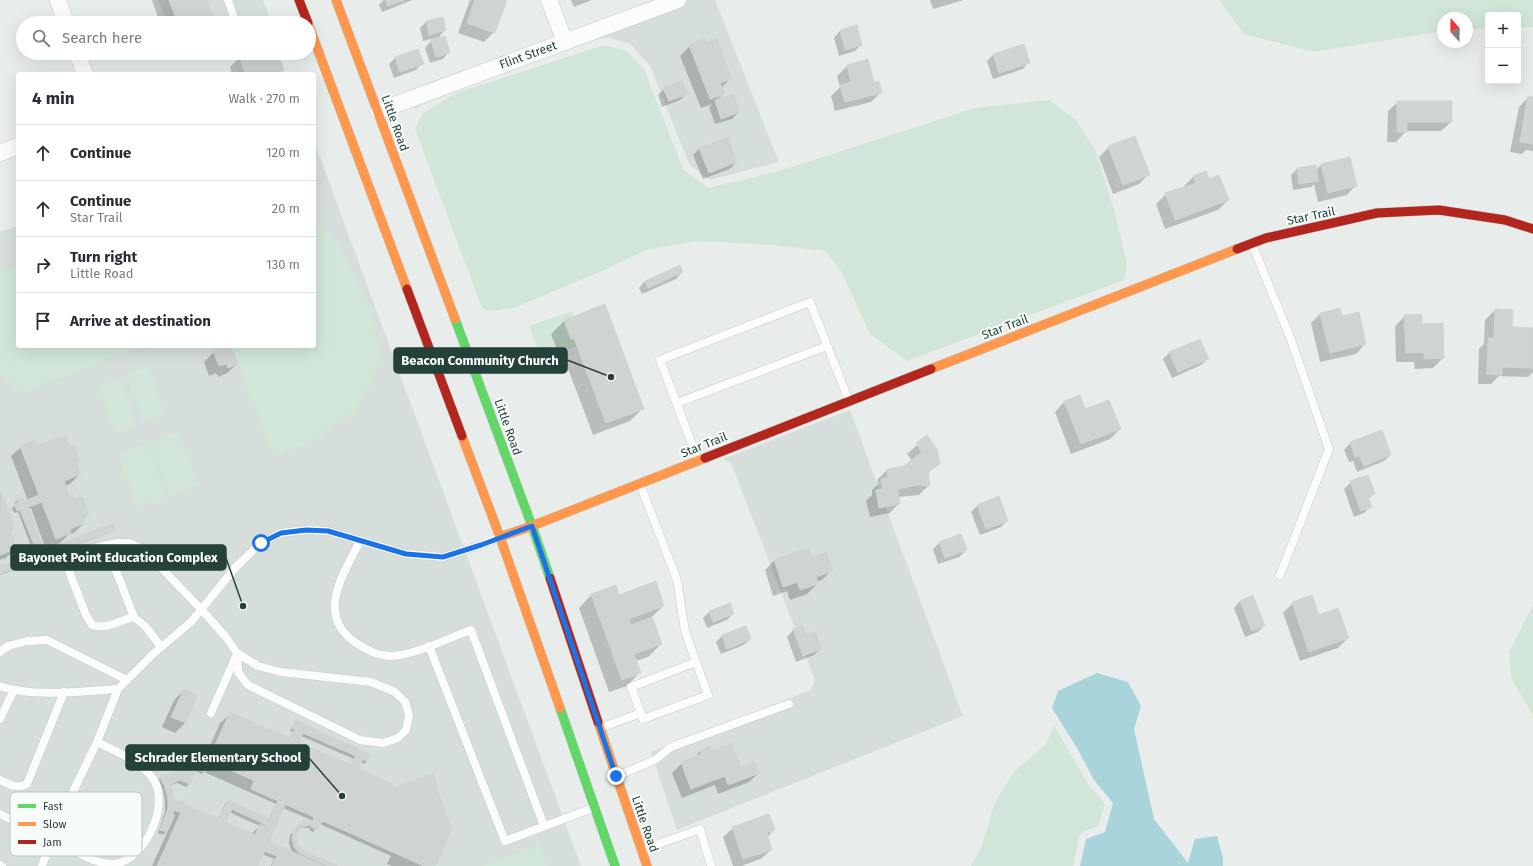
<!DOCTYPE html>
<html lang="en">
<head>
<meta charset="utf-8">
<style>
  body { margin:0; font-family:"Fira Sans",sans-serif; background:#f7f7f7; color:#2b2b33 }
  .controls { position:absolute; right:12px; top:12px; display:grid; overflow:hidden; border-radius:4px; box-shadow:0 4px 16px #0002 }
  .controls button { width:36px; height:36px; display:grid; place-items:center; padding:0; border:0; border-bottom:1px solid #e1e1e2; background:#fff; color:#2b2b33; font:20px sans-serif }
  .compass { position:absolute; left:1437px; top:12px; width:36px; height:36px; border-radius:50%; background:#fff; box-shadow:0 4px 16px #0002; rotate:340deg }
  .stop { position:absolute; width:12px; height:12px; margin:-9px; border:3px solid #1a73e8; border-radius:50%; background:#fff }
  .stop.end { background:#1a73e8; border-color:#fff; box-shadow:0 1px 4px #0008 }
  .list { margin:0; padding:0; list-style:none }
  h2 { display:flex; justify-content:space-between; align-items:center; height:52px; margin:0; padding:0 16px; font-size:17px }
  h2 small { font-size:13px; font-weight:400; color:#7c7c81 }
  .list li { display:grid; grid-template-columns:26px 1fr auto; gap:12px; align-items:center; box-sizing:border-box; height:56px; padding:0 16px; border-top:1px solid #e1e1e2 }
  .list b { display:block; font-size:15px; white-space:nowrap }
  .list p { margin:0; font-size:13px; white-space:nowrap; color:#7c7c81 }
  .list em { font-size:13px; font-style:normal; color:#7c7c81 }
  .icon { flex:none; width:22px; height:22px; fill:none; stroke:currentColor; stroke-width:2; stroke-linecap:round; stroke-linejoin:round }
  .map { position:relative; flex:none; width:1533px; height:866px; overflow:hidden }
  .search { position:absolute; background:#fff; box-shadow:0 4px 16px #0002; left:16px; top:16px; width:300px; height:44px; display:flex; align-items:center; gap:10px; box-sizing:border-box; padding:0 14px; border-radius:22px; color:#7c7c81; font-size:15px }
  .panel { position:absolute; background:#fff; box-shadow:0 4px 16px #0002; left:16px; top:72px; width:300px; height:276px; border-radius:4px }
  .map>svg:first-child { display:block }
  .built { fill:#d6dedb }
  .green { fill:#d1e6d8 }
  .water { fill:#a9d4db }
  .shadow { fill:#0003; fill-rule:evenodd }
  .building { fill:#cfd4d2; stroke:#d1d6d4 }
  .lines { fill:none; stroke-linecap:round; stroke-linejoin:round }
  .lane-casing { stroke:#c5cac8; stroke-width:9 }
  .street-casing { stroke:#c5cac8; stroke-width:17 }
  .fast-casing { stroke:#c3cbc8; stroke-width:10 }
  .slow-casing { stroke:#c3cbc8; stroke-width:10 }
  .jam-casing { stroke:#c3cbc8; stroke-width:10 }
  .lane { stroke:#fcfcfc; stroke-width:8 }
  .street { stroke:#fcfcfc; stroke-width:16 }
  .fast { stroke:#63d668; stroke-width:9 }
  .slow { stroke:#ff974d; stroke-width:9 }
  .jam { stroke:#b3261e; stroke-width:9 }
  .route { stroke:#1a73e8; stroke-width:5 }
  .labels { text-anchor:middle; stroke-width:4; stroke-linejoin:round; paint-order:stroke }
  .street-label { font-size:12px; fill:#24423a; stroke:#f7fbf9 }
  .key { fill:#f7fbf9; stroke:#b8c4c0; stroke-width:1 }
  .key-label { font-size:11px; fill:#24423a }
  .leader { fill:none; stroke:#24423a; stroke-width:1.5 }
  .callout-dot { fill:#24423a; stroke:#f7fbf9; stroke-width:1.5 }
  .callout { fill:#24423a; stroke:#24423a; stroke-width:1.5 }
  .callout-label { font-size:13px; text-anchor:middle; font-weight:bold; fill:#fff }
</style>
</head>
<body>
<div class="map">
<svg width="1533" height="866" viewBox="0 0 1533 866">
  <rect width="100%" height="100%" fill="#e8edeb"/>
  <g class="built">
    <path d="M158,0h105l8,23h-104z"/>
    <path d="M656,0h59l64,162 -70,18 -20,-16 -39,-98 -18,-20 -4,-3 -23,-6 -151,49 -35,19 -3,5 -8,-18z"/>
    <path d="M314,141l267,725h-581v-634l18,-6v120h296z"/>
    <path d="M850,410l113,306 -286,114 -26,-78 160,-62 4,-10 -84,-217 -8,-4z"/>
  </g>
  <g class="green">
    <path d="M1219,0h314v27l-15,1v-13h-30v14h-21v-11h-24v13l-129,21 -70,-18z"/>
    <path d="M604,45l23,6 18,20 38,98 25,19 68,-16 199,-64 74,-8 27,20 19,29 20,64 12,51 -3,16 -217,81 -37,-27 -29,-63 -16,-20 -53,-6 -75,-4 -51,9 -35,17 -97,41 -24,3 -8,-3 -67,-179 8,-16 33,-20z"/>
    <path d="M314,215l21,25 34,62 12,54 -9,26 -18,30 -42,29 -38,16 -43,-111h83z"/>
    <path d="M18,265v81h123l-119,47 -22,-16v-105z"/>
    <path d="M572,311l2,5 -10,4 7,19 3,-1 3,8 -35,14 -13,-34z"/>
    <path d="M148,367l18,47 -22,8 -18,-47z"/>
    <path d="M119,378l18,47 -21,8 -18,-47z"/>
    <path d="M179,432l20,53 -30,11 -20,-53z"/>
    <path d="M148,443l20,54 -30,11 -20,-53z"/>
    <path d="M1533,605v110l-22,-37 -2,-26z"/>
    <path d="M1054,725l34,59 17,20 -7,22 -15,6 -4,5 -6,29h-102l11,-21 13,-43 19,-30 32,-28z"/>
    <path d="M539,845l8,21h-64z"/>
  </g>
  <path class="water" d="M1097,673l31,9 13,24 -7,23 20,90 34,44 7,-24 22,-3 6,22v8h-143l6,-27 19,-7 8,-29 -19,-23 -17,-32 -25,-40 6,-17z"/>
  <g class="shadow">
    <path d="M152,0h54l8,23h-54z"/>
    <path d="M384,0h29l-31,12 -3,-7z"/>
    <path d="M470,0h36l-12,32 -10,10 -26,-9z"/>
    <path d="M571,0h21l-18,7z"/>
    <path d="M930,0h34l-31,9z"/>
    <path d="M426,22l19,8 -6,7 -16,4 -3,-13z"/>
    <path d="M840,31l21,14 -6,6 -16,5 -5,-18z"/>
    <path d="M444,37l5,15 -6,7 -13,4 -5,-15 6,-7z"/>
    <path d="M690,46l41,32 -10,10 2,6 -6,6 22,12 -7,7 -17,5 -6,-17 3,-3 -11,4 -21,-52z"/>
    <path d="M172,53h25l-22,8z"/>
    <path d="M234,53h43l6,17 -4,4h-47l-2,-7 7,-7z"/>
    <path d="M993,55l36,7 -6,7 -30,10 -6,-18z"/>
    <path d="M395,58l27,5 -6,7 -22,8 -5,-14z"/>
    <path d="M847,66l34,26 -10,10 -36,9 -4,-15 9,-9 -3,-11z"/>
    <path d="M664,89l22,5 -6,6 -18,7 -4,-12z"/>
    <path d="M1528,97l5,1v53l-7,-1 -4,4 -12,-2 9,-45z"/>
    <path d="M1398,102l53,20 -10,9h-35l-10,11h-9l1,-31z"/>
    <path d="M1109,147l40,27 -10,10 -26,10 -14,-37z"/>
    <path d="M700,148l36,14 -6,7 -27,10 -10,-24z"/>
    <path d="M1349,158l7,27 -9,10 -29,7 -4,-18 -3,3 -18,3 -2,-15 6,-6 19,1 5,-5z"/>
    <path d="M1194,176l15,4 19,20 -10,10 -53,19 -9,-25 10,-10 18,-6v-2z"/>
    <path d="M682,272l-6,7 -34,15 -3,-6 6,-7z"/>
    <path d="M605,306l38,102 -13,13 -37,14 -32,-85 -3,2 -7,-18 13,-13z"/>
    <path d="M1495,310l16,18 22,12v32l-5,5 -29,-1 -8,8h-13l1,-35 5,-5 1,-24z"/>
    <path d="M1321,313l20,5 24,26 -9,10 -36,8 -9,-39z"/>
    <path d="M1405,316l16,9 21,-1 1,34 -10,10 -18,1 -1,-7h-18l-1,-36z"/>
    <path d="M230,346l7,18 -10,9 -9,4 -2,-4 -7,3 -5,-14 10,-10z"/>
    <path d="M1170,352l38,7 -7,6 -29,13 -9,-19z"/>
    <path d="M1064,402l21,8 35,19 -10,10 -39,15 -16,-42z"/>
    <path d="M1381,431l9,24 -6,6 -27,11 -4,-11 -4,1 -5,-12 6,-7z"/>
    <path d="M927,436l12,27 -12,11 2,11 -10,10 -21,2 1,6 -9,10 -20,4 -4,-16 6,-6v-5l6,-6 -1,-4 10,-10 17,-3 8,-6 -5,-7z"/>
    <path d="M21,447l49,1 9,12 -3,3 4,11 -10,10 -5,2 4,11 19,17 -5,5 1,4 -10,10 -6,2 -10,10 56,-15 -2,2 -66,25 1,3 -3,3 -7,3 -2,-4 -35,13v-8l34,-13 -16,-42 -4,1 -2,-5 3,-3 -1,-2 3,-3 7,2 4,-1 -17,-45zM31,508l15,42 -3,1 -16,-42z"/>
    <path d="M1351,482l22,12 -5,5 2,8 -6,6 -10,4 -10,-28z"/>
    <path d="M0,492l14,36 -4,4 6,16 -10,10 -6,2z"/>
    <path d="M998,498l9,23 -6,6 -21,8 -9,-23 6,-6z"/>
    <path d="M939,543l27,7 -7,7 -21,7 -5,-15z"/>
    <path d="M811,558l21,12 -10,10 -6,2 1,2 -10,10 -17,6 -3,-9 -14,5 -8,-26 10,-10z"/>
    <path d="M592,594l27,2 44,10 -12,12 10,26 -13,13 -12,4 4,11 -13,14 -18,6 -30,-84z"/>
    <path d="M1240,601l24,25 -6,6 -13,5 -11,-29z"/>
    <path d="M1293,603l26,13 29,22 -10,10 -38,13 -17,-48z"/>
    <path d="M729,604l4,10 -6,6 -20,8 -4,-10 6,-6z"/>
    <path d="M745,627l5,12 -6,6 -23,9 -5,-12 6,-6z"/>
    <path d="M802,627l4,9 15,12 -7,7 -18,7 -9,-25 6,-7z"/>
    <path d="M184,690l13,6 -12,27 -10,10 -13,-6 12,-27z"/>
    <path d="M230,714l59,25 4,-7 -3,-1 6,-10 71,40 -3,3 -3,-2 -3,6 35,22 45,-3 -2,2 -1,77h-43l-5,-2 4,-8 -71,-32 -7,8 -4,-2 1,-2h-8l-4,2 -2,3v12l10,8 30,13h-65l3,-7 -12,-5 -5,12h-105l23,-51 -3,-1 -5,17 -4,4 -5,-2 7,-21v-11l-2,-11 -5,-10 3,-3 22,-5 10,-21 3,-3 6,16 18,-41zM301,736l53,23 -3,7 -53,-23zM195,771l7,3 2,-2 72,32 -7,15 -41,-18 -3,3 -7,16 -33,-15 -4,4 -7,-10 -3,-14 6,-2 9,4 3,-3zM283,808l28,12v2l-16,7 -5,6 -1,8 2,7 3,4 -28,-8zM229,812l31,14 -9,8 -27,-11z"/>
    <path d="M700,751l11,1 29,16 19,5 -10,9 -31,12 -3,-9 -33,13 -10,-25 10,-10 11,-4z"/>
    <path d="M733,828l41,2 -7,7 4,13 -10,9 -20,7h-8l-10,-29z"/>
  </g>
  <g class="building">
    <path d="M169,0h38l8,23h-37z"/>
    <path d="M386,0h18l-16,6z"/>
    <path d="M475,0h32l-12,33 -28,-10z"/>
    <path d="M443,17l3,13 -17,5 -3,-14z"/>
    <path d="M857,25l5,20 -17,5 -5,-20z"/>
    <path d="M445,36l5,17 -14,4 -5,-17z"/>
    <path d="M705,38l2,4 10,-4 15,41 -12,4 5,11 -15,5 -21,-54z"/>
    <path d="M1024,44l6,19 -31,10 -6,-19z"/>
    <path d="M418,49l6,15 -24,8 -5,-15z"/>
    <path d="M247,53h31l6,17 -9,4h-29l-7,-17z"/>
    <path d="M868,59l6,23 5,-1 3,12 -37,9 -5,-17 11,-3 -4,-17z"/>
    <path d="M682,80l6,14 -19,7 -6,-13z"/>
    <path d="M733,94l7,18 -19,7 -6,-19z"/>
    <path d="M1528,96l5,1v47l-13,-2z"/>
    <path d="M1397,101h55v21h-45v10h-10z"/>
    <path d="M1135,136l15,39 -27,10 -15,-39z"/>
    <path d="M728,137l9,25 -28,11 -10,-25z"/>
    <path d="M1350,157l7,29 -29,7 -7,-29z"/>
    <path d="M1316,165l2,16 -19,3 -2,-16z"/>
    <path d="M1206,171l3,8 10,-4 10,25 -54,20 -10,-27 31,-10 -3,-7z"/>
    <path d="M680,265l3,7 -35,16 -3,-7z"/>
    <path d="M605,304l39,105 -38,14 -32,-85 -3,1 -7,-19z"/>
    <path d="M1340,308l2,8 17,-4 7,32 -36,9 -10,-40z"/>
    <path d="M1495,309l18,1 -1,17 21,1v40l-31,-1v8l-15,-1 1,-36h6z"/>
    <path d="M1422,314v10l21,-1 1,35 -20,1v-7l-18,1 -2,-38z"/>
    <path d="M1200,339l9,20 -31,13 -9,-20z"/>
    <path d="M227,346h4l7,18 -10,4 -2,-4 -7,2 -6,-15z"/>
    <path d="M1080,395l5,14 24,-9 12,29 -40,15 -17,-43z"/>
    <path d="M1382,430l9,25 -27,11 -5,-11 -4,2 -5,-15z"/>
    <path d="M66,435l4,12 4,-2 6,15 -4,2 5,12 -17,7 6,15 3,-2 2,5 8,-2 6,17 -6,3 2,6 -15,6 1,4 -15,6 -36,-93 14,-6 2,6z"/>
    <path d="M927,435l10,14 3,15 -12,8 2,13 -6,1 -6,-1 -20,4 2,15 -21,4 -3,-18 7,-1 -2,-10 7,-1 -1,-9 17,-3 18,-14 -6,-9z"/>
    <path d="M1368,475l7,19 -7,3 4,10 -11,4 -11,-30z"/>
    <path d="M1,491l14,37 -5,2 7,18 -17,7z"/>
    <path d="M39,495l3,7 -14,5 16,43 69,-27 3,7 -70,26 2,4 -8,3 -2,-4 -38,15v-8l37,-14 -17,-42 -3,1 -3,-7 4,-1 -2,-4 7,-2 2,4z"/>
    <path d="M999,496l9,25 -22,8 -9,-24z"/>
    <path d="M961,534l6,16 -22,8 -6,-16z"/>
    <path d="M809,548l3,9 15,-5 6,19 -17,6 2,7 -18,6 -3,-8 -14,5 -9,-28z"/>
    <path d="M656,581l8,25 -35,13 2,6 21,-8 10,27 -28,10 7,19 -19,7 -31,-86 25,-9 3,10z"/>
    <path d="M1253,595l12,31 -13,5 -12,-30z"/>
    <path d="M1312,595l7,20 19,-7 11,30 -40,14 -17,-50z"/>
    <path d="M730,603l4,11 -21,8 -4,-11z"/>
    <path d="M803,625l3,10 9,-4 7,18 -19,7 -10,-27z"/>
    <path d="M746,626l5,13 -24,10 -5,-14z"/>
    <path d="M184,689l14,6 -12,28 -15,-6z"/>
    <path d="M230,712l122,53 40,19 8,19 37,-14 15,40 -16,37h-12l-27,-12 3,-8 -192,-86z"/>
    <path d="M296,720l74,34 -3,7 -4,-2 -4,10 -7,-4 4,-9 -53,-23 -4,10 -9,-4 5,-10 -3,-1z"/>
    <path d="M732,743l9,24 14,-6 5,12 -32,12 -3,-9 -34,13 -10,-27 20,-8 -1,-4 10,-4 1,5z"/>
    <path d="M196,747l8,3 -4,8 6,14 -9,-3 -7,15 -10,-4 -9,4 3,14 11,5 -4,10 -7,-3 -7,22 -7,-2 8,-21v-11l-3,-11 -5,-10 5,-3 1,1 15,-6 3,3z"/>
    <path d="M433,773l6,15 -39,15 -6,-15z"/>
    <path d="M254,781l146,65 -3,8 -146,-65z"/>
    <path d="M228,800l42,19 8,-18 7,4 -11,26 -9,-4 1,-2 -34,-16 -6,13 -7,-3z"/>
    <path d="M185,804l70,31 5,-11 14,7 -16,35h-101z"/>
    <path d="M769,814l6,16 -8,3 5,17 -29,9 -11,-32z"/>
    <path d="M314,817l9,4 -6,9 -6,-3 1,-2 -6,1 -5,2 -4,5v12l9,7 32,14h-11l-28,-13 -5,-6 -2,-8 1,-8 5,-6 7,-4h8z"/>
    <path d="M269,841l55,25h-21l-18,-8 -4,8h-9l5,-10 -13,-5z"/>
    <path d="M285,858l18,8h-22z"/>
  </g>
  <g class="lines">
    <g class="lane-casing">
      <g id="lane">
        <path d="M228,0l8,23"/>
        <path d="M1252,244l38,93 39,112 -49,126"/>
        <path d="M677,403l150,-57"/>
        <path d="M698,460l-38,-100 150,-58 39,99"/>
        <path d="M640,484l37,96 8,51 23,64 -65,24 -12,-32 65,-25"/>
        <path d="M360,541c-17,34 -45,74 -4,102 9,6 23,13 34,13 26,-1 56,-17 81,-26l73,196"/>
        <path d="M106,545l28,72"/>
        <path d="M429,646l76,195 88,-33"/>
        <path d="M161,647l-15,-20 -12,-10c-14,3 -27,13 -42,8l-6,-10 -17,-44 1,-10 9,-7 15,-6 23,-5h12l14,6 58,60 24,27 12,17 21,13 23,6 90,10 24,10 10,10 4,13 -3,15 -8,8 -15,5 -23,-3 -112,-55 -10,-13 -1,-19"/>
        <path d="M0,652l8,-6 19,-5 20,-1 80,40"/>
        <path d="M0,686c33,12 83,5 118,3"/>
        <path d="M211,713l25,-57"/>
        <path d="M0,719l14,-29"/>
        <path d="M600,728l41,-15"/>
        <path d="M617,776l38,-16 16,-13 118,-43"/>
        <path d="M0,780c10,5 17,9 27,4l37,-92"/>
        <path d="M0,814c17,9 35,17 52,25 18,9 39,24 59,25 34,0 62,-63 40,-88 -13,-16 -36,-25 -54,-34"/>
        <path d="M642,850l58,-21 11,37"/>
        <path d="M0,865l2,1"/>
        <path d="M42,866l16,-43 39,-81 21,-53 35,-35 38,-32 44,-54 26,-25 20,-10 25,-3 22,1 78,23 37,3 38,-12 18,-8"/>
      </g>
    </g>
    <g class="street-casing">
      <g id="street">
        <path d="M58,0l8,23"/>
        <path d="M549,0l16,42"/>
        <path d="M77,53l8,21"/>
        <path d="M378,111l300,-111"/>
        <path d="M0,153l18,-7"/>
      </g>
    </g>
    <g class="fast-casing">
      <g id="fast">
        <path d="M455,319l77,207 18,52"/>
        <path d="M560,708l55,158"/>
      </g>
    </g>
    <g class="slow-casing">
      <g id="slow">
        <path d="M336,0l119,319"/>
        <path d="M309,26l98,263"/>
        <path d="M931,369l306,-120"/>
        <path d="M462,436l38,101 60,171"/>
        <path d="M500,537l32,-11 173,-68"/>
        <path d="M598,722l49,144"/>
      </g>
    </g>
    <g class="jam-casing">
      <g id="jam">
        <path d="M299,0l9,23"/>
        <path d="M1237,249l29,-11 111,-25 62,-3 66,10 28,9"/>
        <path d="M407,289l55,147"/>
        <path d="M705,458l226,-89"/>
        <path d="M550,578l48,144"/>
      </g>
    </g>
    <use href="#lane" class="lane"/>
    <use href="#street" class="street"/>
    <use href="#fast" class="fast"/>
    <use href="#slow" class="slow"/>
    <use href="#jam" class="jam"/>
  </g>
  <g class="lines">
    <path class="route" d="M261,543l20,-10 25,-3 22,1 78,23 37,3 38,-12 51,-19 84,250"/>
  </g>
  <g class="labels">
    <g class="street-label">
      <text transform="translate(528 55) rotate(-20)" y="4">Flint Street</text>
      <text transform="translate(395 123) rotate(70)" y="4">Little Road</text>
      <text transform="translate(1311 216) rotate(-12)" y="4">Star Trail</text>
      <text transform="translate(1005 327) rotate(-21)" y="4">Star Trail</text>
      <text transform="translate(508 427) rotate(70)" y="4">Little Road</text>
      <text transform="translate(704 445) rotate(-22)" y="4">Star Trail</text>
      <text transform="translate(645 824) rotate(71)" y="4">Little Road</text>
    </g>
  </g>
  <rect x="10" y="792" width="132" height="64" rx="6" class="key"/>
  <rect x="18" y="804" width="18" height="4" fill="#63d668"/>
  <rect x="18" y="822" width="18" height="4" fill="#ff974d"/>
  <rect x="18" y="840" width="18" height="4" fill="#b3261e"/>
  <g class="key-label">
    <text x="43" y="810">Fast</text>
    <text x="43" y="828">Slow</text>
    <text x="43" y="846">Jam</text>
  </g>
  <path class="leader" d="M611 377L567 360M243 606L226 558M342 796L309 758"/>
  <g class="callout-dot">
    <circle cx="611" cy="377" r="4"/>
    <circle cx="243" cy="606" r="4"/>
    <circle cx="342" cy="796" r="4"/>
  </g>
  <g class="callout">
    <rect x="394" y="348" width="173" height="25" rx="4"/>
    <rect x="11" y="545" width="215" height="25" rx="4"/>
    <rect x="126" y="745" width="183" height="25" rx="4"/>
  </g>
  <g class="callout-label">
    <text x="480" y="365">Beacon Community Church</text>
    <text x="118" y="562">Bayonet Point Education Complex</text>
    <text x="218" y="762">Schrader Elementary School</text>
  </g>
</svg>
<div class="controls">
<button>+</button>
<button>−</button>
</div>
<svg class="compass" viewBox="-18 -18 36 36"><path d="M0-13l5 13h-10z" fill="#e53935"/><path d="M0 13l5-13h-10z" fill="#7c7c81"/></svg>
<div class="stop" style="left:261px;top:543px"></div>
<div class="stop end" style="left:616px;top:776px"></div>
<div class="search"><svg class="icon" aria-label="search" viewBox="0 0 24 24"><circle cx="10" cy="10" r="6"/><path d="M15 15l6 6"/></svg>Search here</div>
<section class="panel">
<h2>4 min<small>Walk · 270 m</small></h2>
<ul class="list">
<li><svg class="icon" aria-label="ahead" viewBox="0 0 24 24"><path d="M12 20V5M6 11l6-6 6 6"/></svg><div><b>Continue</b></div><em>120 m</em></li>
<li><svg class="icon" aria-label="ahead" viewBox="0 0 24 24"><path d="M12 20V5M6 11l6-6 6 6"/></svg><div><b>Continue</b><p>Star Trail</p></div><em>20 m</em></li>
<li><svg class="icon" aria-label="right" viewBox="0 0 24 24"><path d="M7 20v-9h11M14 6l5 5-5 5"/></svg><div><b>Turn right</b><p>Little Road</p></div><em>130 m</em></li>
<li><svg class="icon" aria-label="arrive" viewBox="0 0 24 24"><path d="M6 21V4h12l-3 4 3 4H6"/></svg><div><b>Arrive at destination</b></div></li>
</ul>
</section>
</div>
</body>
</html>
